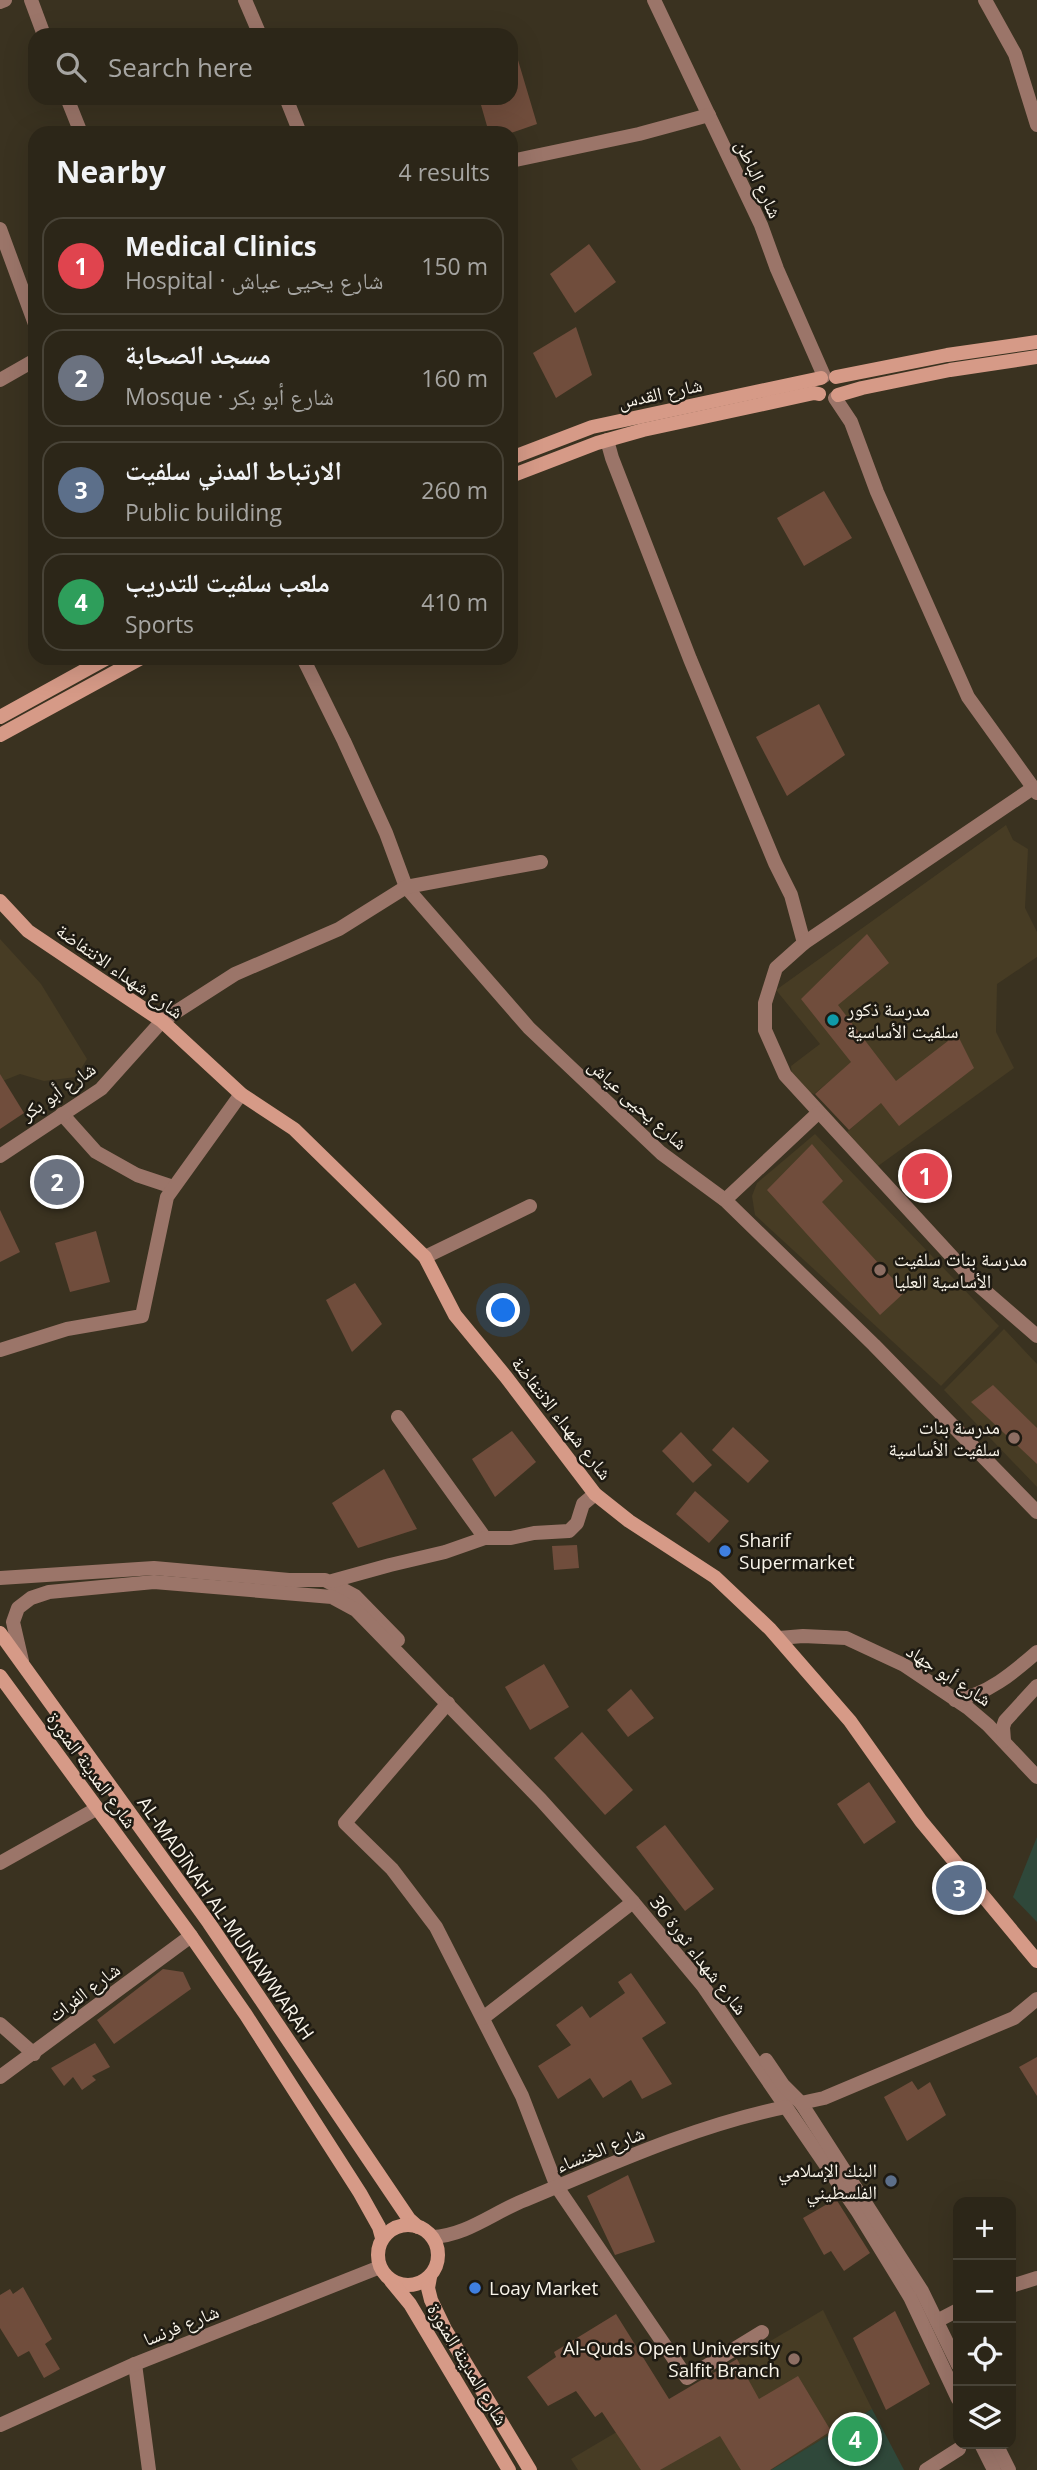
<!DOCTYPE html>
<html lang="en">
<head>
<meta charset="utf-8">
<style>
  body { margin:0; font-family:"Open Sans","Noto Naskh Arabic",sans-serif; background:#342e21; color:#f1f3f6 }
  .controls { position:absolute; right:21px; bottom:21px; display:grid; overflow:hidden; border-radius:14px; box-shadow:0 7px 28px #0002 }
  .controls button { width:63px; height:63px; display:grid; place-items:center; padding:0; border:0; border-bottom:2px solid #484337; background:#2c2618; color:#f1f3f6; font:35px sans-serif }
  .you { position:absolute; left:504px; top:1311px; width:24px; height:24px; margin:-18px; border:5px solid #fff; border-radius:50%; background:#1a73e8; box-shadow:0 0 0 10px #1a73e833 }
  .badge { display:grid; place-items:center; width:46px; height:46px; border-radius:50%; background:#db2777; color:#fff; font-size:23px; font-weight:700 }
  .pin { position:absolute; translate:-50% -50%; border:4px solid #fff; box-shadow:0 2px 7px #0006 }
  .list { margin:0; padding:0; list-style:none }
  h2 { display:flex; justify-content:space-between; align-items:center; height:91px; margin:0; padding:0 28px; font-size:30px }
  h2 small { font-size:23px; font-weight:400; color:#a6a5a2 }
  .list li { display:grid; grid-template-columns:46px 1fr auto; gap:21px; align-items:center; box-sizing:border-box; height:98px; margin:0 14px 14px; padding:0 14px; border:2px solid #484337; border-radius:21px }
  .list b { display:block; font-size:26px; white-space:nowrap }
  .list p { margin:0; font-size:23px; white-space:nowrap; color:#a6a5a2 }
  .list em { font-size:23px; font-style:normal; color:#a6a5a2 }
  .icon { flex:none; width:38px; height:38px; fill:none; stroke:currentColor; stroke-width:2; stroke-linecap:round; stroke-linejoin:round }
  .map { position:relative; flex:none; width:1037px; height:2470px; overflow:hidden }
  .search { position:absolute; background:#2c2618; box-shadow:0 7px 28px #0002; left:28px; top:28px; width:490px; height:77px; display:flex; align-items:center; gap:18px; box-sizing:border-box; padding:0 24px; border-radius:21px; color:#a6a5a2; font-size:26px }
  .panel { position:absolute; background:#2c2618; box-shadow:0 7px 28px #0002; left:28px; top:126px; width:490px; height:539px; border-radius:21px }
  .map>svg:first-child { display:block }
  .built { fill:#473c24 }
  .green { fill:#2f483a }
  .building { fill:#704d3c }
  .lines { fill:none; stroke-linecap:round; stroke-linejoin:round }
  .minor { stroke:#9b7569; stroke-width:14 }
  .secondary { stroke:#d69a87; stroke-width:14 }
  .culture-dot { fill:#0f9aa8; stroke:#1e1a12; stroke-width:2.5 }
  .education-dot { fill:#8d6e63; stroke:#1e1a12; stroke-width:2.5 }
  .shop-dot { fill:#3f7fe0; stroke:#1e1a12; stroke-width:2.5 }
  .service-dot { fill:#5c6f8a; stroke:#1e1a12; stroke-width:2.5 }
  .labels { text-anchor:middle; stroke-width:5; stroke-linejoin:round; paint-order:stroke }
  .street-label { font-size:19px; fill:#f9f4e9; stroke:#1e1a12 }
  .poi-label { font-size:19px; fill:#f9f4e9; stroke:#1e1a12; text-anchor:start }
</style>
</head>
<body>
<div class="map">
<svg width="1037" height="2470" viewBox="0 0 1037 2470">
  <rect width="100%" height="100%" fill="#3a3220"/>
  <g class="built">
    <path d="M1006,825l7,15 15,9 -3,59 12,24v25l-40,27 -1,48 18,36 -136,98 -31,-34 24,-21 -34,-36 -23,19 -21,-8 -2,-20 29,-22 -44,-54z"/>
    <path d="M0,939l41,45 46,75 -11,18 -32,4 -24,-7 -20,8z"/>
    <path d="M815,1134l184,192 -58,60 -186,-171 -3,-19 5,-13z"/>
    <path d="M1004,1329l33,35v123l-93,-97z"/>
    <path d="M823,2310l49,99 -101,61h-193l-7,-11z"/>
  </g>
  <g class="green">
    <path d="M1037,1837v85l-24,-25z"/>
    <path d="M872,2409l32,61h-133z"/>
  </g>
  <g class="building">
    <path d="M511,50h4l22,74 -26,9h-22l-10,-35h32z"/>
    <path d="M589,244l27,38 -41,31 -25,-39z"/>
    <path d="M576,327l16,48 -36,23 -23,-45z"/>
    <path d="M824,491l28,47 -48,28 -27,-48z"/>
    <path d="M819,704l26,51 -58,41 -31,-59z"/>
    <path d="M867,934l22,29 -51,42 58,76 61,-47 17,34 -75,58 -18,-23 -32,27 -34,-36 36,-32 -50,-63z"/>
    <path d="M0,1074l24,39 -24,16z"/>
    <path d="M812,1144l31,37 -21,21 83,90 -25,23 -113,-125z"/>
    <path d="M0,1210l20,42 -20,10z"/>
    <path d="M96,1231l14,51 -40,10 -15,-49z"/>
    <path d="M355,1283l27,41 -30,28 -26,-52z"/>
    <path d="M993,1385l44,43v36l-66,-62z"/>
    <path d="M733,1427l36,34 -21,22 -36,-33z"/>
    <path d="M512,1431l24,31 -41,35 -23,-38z"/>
    <path d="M681,1432l31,33 -19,18 -31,-32z"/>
    <path d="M384,1469l33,60 -59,19 -26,-45z"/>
    <path d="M695,1491l34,30 -20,22 -33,-29z"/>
    <path d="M577,1545l2,23 -25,2 -2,-24z"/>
    <path d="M544,1664l25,43 -39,23 -25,-43z"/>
    <path d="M631,1689l23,29 -26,19 -21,-27z"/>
    <path d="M582,1732l51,58 -28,25 -51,-57z"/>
    <path d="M869,1782l27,40 -32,22 -27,-40z"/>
    <path d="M665,1825l49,64 -29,22 -49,-64z"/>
    <path d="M163,1969l20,3 8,17 -77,55 -17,-24z"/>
    <path d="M631,1973l35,50 -24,15 30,46 -30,15 -11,-19 -28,18 -13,-20 -32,21 -20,-33 33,-21 -15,-20 26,-19 8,12 35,-25 -7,-11z"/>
    <path d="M95,2043l15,24 -18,9 4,4 -14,10 -9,-13 -9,9 -13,-18z"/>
    <path d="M1037,2057v39l-18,-29z"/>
    <path d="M912,2081l6,9 12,-8 16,33 -39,26 -23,-44z"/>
    <path d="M628,2175l27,67 -40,13 -28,-59z"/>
    <path d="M836,2199l34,54 -26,18 -13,-20 -7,4 -21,-37z"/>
    <path d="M23,2287l29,52 -7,5 15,25 -16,9 -15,-27 -11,6 -18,-29v-33l10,-6 3,5z"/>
    <path d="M895,2311l35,73 -44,26 -33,-72z"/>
    <path d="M616,2314l53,85 68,-40 22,40 39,-23 33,55 -61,39h-29l-21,-34 -60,34h-19l-39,-58 -7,5 -19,-26 -28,15 -21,-29 29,-20 -2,-5z"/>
  </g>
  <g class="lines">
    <g class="minor">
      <path d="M31,0l13,35"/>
      <path d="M245,0l15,35"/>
      <path d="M654,0l107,225 16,44 47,107"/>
      <path d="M985,0l30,54 22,71"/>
      <path d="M0,2l5,-2"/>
      <path d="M67,98l14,35"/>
      <path d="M286,98l14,35"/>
      <path d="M511,161l128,-27 70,-19"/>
      <path d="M0,229l35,95"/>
      <path d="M0,380l35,-20"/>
      <path d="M835,398l16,24 26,70 91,205 69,96"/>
      <path d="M607,440l5,18 78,201 85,204 16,32 13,48"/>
      <path d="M303,658l41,83 42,92 20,54 123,141 132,125 64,47 149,145 163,167"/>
      <path d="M1033,788l-229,155 -28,25 -11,35v27l20,45 192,209 60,52"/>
      <path d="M62,1114l34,38 41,23 36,12"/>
      <path d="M0,1156l101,-67 61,-68 73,-47 104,-45 67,-42 135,-25"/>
      <path d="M725,1200l93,-87"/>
      <path d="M425,1257l105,-51"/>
      <path d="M0,1350l67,-21 75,-13 25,-119 74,-103"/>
      <path d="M398,1417l87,121"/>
      <path d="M0,1578l154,-10 135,12h36l30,16 43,44"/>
      <path d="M332,1581l58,-16 55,-13 40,-14h26l23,-5 35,-2 8,-8 6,-19 12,-10"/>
      <path d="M779,1638l24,-2 43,2 58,27 64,43 20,17 49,52"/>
      <path d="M22,1661l-9,-39 5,-14 13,-10 18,-6 105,-10 178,15 24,13 185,190 92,102 70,84 155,226 52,85 48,102"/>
      <path d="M955,1700c32,-5 58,-27 82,-48"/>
      <path d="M448,1703l-103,120 47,46 44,58 86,169 35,91 130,191 75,-46"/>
      <path d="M1004,1741l-1,-14 2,-6 32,-35"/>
      <path d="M0,1863l96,-54"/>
      <path d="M483,2018l150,-116"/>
      <path d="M0,2024l34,30"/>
      <path d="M766,2060l17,25 18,18 121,188 36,74"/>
      <path d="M0,2077l191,-141"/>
      <path d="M801,2103l23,-5 190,-80 23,-19"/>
      <path d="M432,2237c34,-1 62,-25 93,-37 84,-35 171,-75 261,-93"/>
      <path d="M1011,2286l26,-8"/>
      <path d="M937,2321l21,-11"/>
      <path d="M135,2364l14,106"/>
      <path d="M0,2425l135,-61 245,-97"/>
      <path d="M981,2444l13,26"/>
      <path d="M996,2444l13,26"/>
      <path d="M926,2470l33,-21"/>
    </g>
    <g class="secondary">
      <path d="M836,377l111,-22 90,-13"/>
      <path d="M838,395l24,-7 88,-18 87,-13"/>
      <path d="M511,458l81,-31 229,-49"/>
      <path d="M511,476l86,-33 46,-13 171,-37 5,1"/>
      <path d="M0,717l107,-59"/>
      <path d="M0,735l141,-77"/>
      <path d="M0,901l28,30 134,90 79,73 53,35 131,128 30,58 51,62 89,117 34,27 86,56 55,52 80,92 71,100 116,140"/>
      <path d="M0,1633l209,290 200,296 9,8"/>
      <path d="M0,1676l191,260 55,79 114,178 19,34 3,11"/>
      <circle cx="408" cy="2255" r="30"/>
      <path d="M430,2277l-2,11 3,12 14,29 85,141"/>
      <path d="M391,2281l19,23 99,166"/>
    </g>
  </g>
  <circle class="culture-dot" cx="833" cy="1020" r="7"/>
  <g class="education-dot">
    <circle cx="880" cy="1270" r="7"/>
    <circle cx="1014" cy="1438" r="7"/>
    <circle cx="794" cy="2359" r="7"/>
  </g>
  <g class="shop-dot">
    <circle cx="725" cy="1551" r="7"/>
    <circle cx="475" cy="2288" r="7"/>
  </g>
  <circle class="service-dot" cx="891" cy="2181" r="7"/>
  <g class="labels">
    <g class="street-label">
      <text transform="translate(759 179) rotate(65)" y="7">شارع الباطن</text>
      <text transform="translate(660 393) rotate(-12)" y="7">شارع القدس</text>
      <text transform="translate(120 971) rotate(35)" y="7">شارع شهداء الانتفاضة</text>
      <text transform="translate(58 1091) rotate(-35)" y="7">شارع أبو بكر</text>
      <text transform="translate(638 1104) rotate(42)" y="7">شارع يحيى عياش</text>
      <text transform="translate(562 1418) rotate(52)" y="7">شارع شهداء الانتفاضة</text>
      <text transform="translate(949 1675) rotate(33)" y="7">شارع أبو جهاد</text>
      <text transform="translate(92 1770) rotate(54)" y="7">شارع المدينة المنورة</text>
      <text transform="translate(226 1918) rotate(55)" y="7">AL-MADĪNAH AL-MUNAWWARAH</text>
      <text transform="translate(699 1955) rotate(52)" y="7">شارع شهداء ثورة 36</text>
      <text transform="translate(84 1992) rotate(-37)" y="7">شارع الفرات</text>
      <text transform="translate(600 2149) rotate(-22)" y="7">شارع الخنساء</text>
      <text transform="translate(181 2325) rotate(-22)" y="7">شارع فرنسا</text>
      <text transform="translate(468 2364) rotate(59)" y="7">شارع المدينة المنورة</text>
    </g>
    <g class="poi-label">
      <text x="847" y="1016">مدرسة ذكور<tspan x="847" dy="22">سلفيت الأساسية</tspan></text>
      <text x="894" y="1266">مدرسة بنات سلفيت<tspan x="894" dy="22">الأساسية العليا</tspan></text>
      <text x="1000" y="1434" text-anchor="end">مدرسة بنات<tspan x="1000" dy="22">سلفيت الأساسية</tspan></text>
      <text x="739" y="1547">Sharif<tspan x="739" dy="22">Supermarket</tspan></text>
      <text x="877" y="2177" text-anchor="end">البنك الإسلامي<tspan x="877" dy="22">الفلسطيني</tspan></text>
      <text x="489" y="2295">Loay Market</text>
      <text x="780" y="2355" text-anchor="end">Al-Quds Open University<tspan x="780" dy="22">Salfit Branch</tspan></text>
    </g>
  </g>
</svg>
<div class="controls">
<button>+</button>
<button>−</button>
<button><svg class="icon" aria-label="locate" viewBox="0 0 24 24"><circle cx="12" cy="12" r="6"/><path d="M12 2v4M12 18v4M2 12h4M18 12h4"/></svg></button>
<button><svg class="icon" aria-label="layers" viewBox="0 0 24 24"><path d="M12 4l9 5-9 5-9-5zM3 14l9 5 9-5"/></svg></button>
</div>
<div class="you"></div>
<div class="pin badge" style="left:925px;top:1176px;background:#e0444e">1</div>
<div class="pin badge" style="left:57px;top:1182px;background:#6b7280">2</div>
<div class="pin badge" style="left:959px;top:1888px;background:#5c6f8a">3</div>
<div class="pin badge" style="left:855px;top:2439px;background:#2e9e5b">4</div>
<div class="search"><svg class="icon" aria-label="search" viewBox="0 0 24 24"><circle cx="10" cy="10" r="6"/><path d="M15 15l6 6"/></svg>Search here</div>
<section class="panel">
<h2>Nearby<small>4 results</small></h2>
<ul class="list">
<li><span class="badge" style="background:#e0444e">1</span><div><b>Medical Clinics</b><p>Hospital · شارع يحيى عياش</p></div><em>150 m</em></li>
<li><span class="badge" style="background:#6b7280">2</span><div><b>مسجد الصحابة</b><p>Mosque · شارع أبو بكر</p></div><em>160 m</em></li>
<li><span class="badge" style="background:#5c6f8a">3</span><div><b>الارتباط المدني سلفيت</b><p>Public building</p></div><em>260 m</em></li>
<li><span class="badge" style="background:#2e9e5b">4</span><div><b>ملعب سلفيت للتدريب</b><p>Sports</p></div><em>410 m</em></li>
</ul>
</section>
</div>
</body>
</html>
